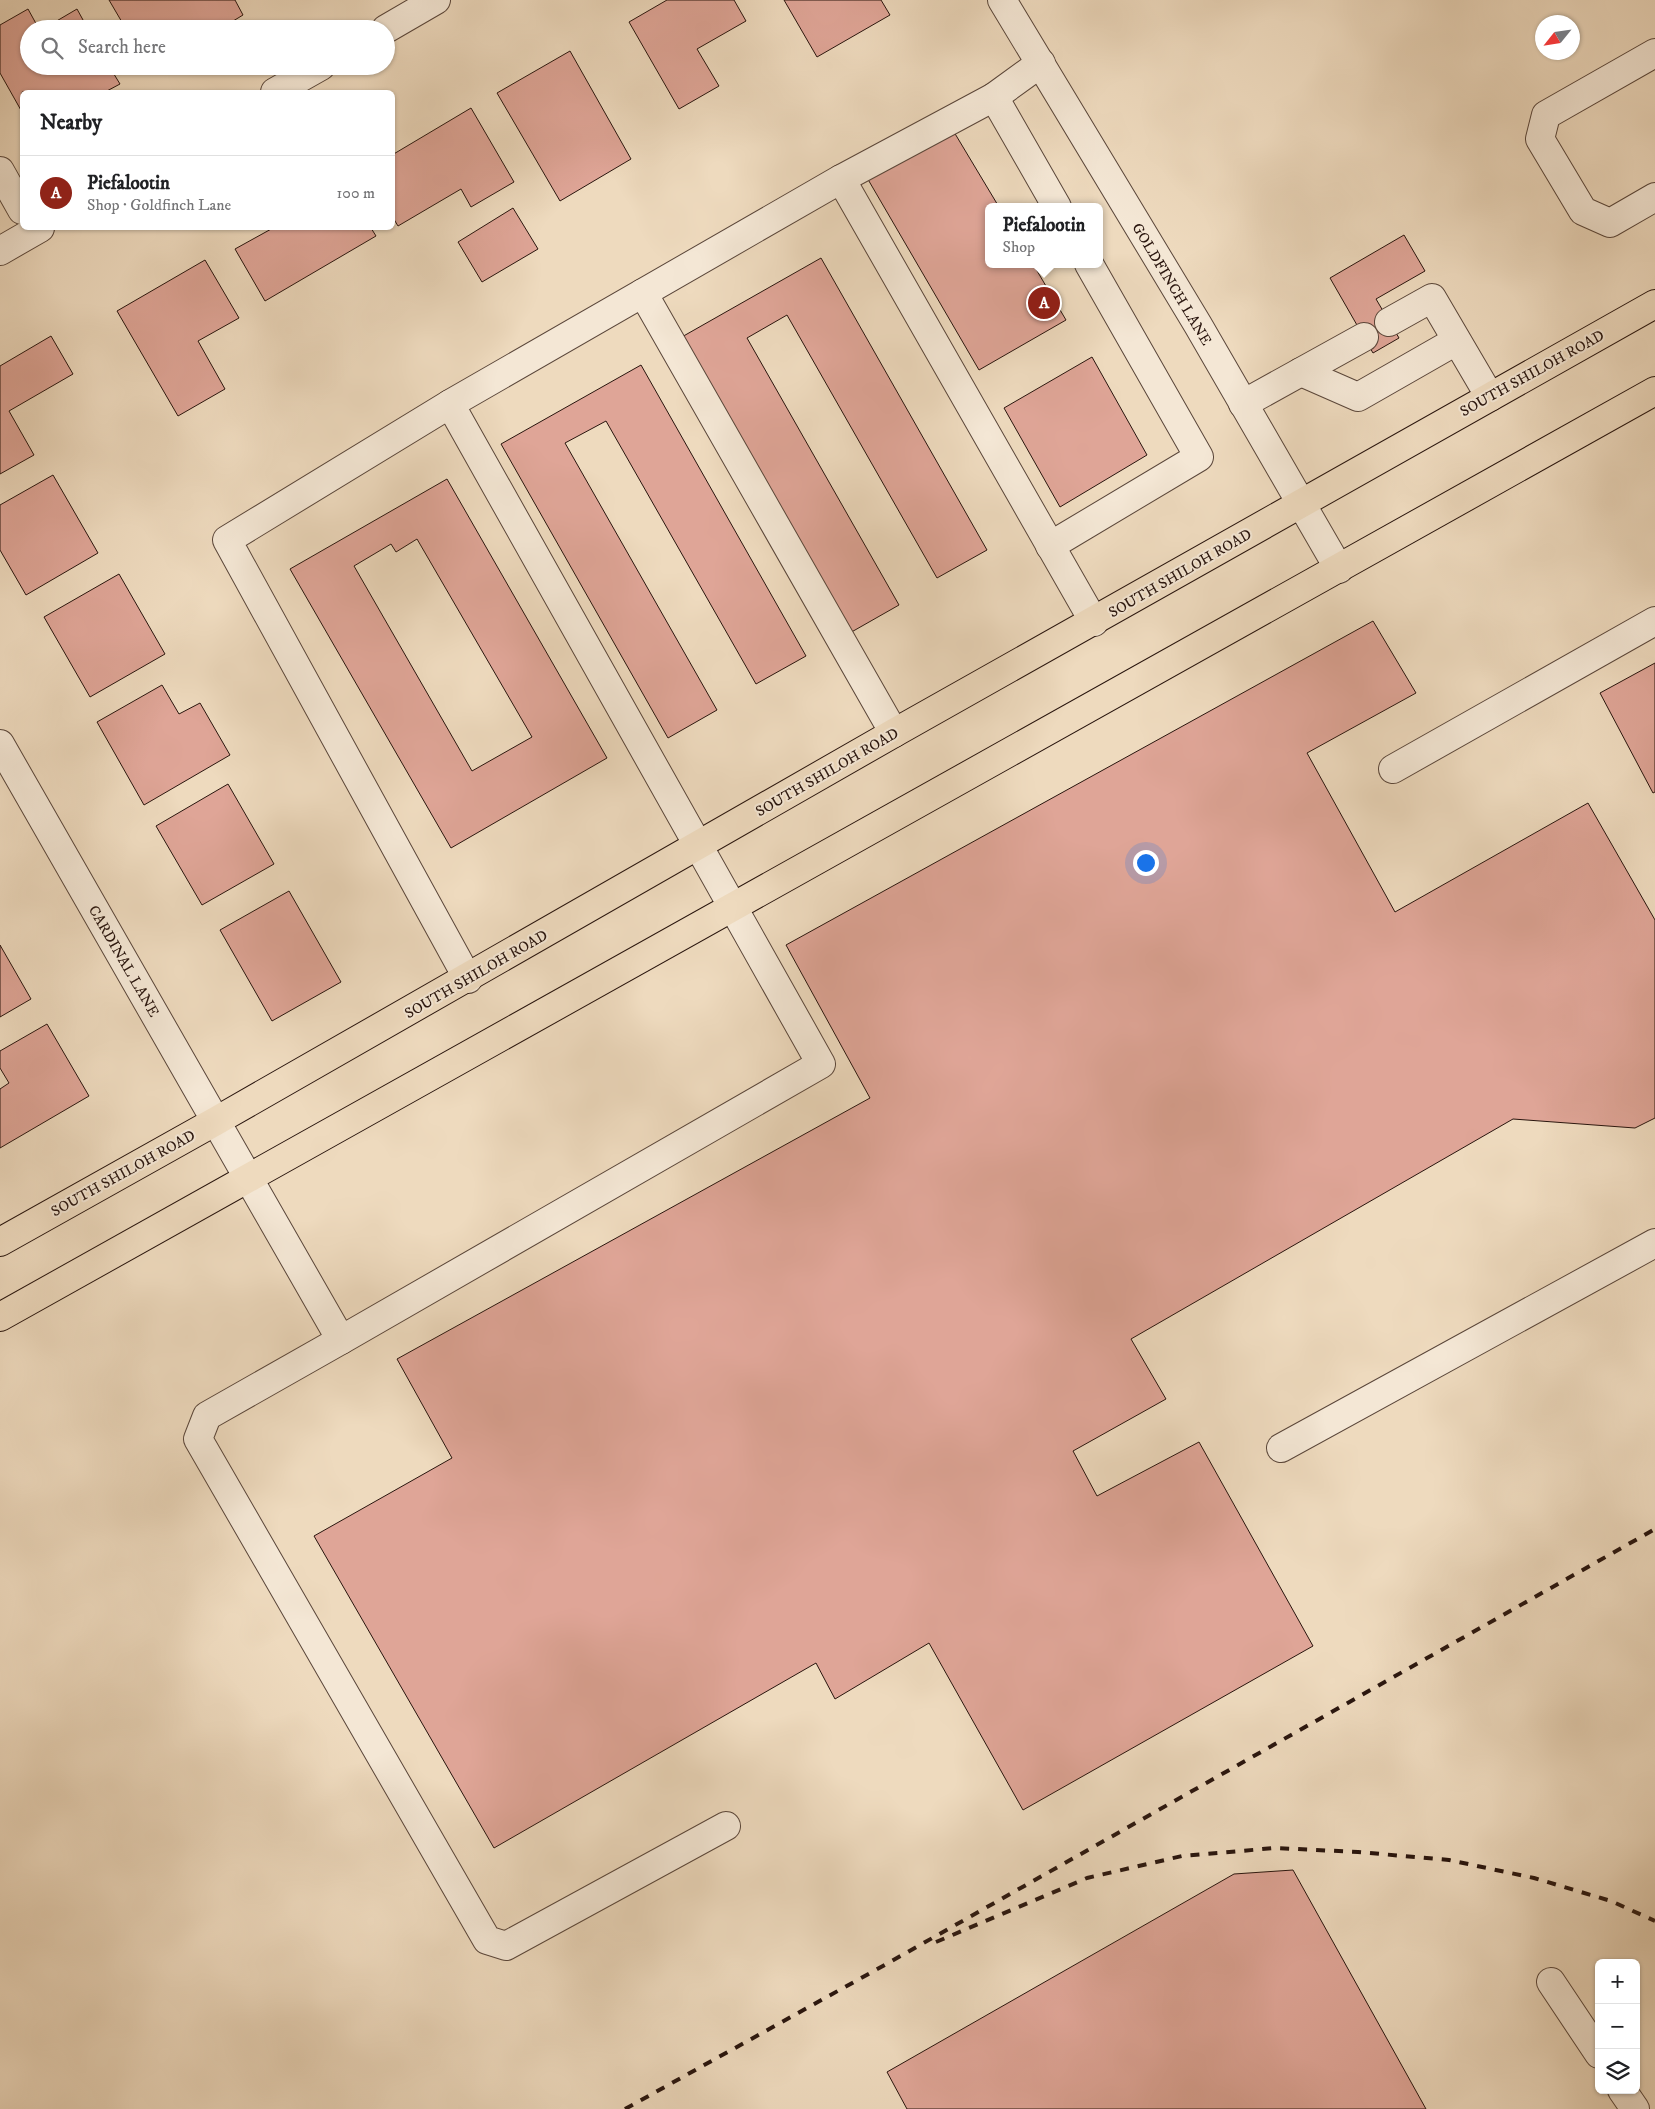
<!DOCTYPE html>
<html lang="en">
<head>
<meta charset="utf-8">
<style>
  body { margin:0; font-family:"IM FELL DW Pica",serif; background:#f2f2f2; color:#202124 }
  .controls { position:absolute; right:15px; bottom:15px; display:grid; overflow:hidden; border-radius:8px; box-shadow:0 1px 4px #0004 }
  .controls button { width:45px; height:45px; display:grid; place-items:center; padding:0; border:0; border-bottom:1px solid #e0e0e0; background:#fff; color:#202124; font:25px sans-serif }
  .compass { position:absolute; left:1535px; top:15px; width:45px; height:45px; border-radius:50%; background:#fff; box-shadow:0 1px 4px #0004; rotate:240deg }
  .you { position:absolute; left:1145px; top:862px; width:18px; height:18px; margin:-12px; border:4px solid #fff; border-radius:50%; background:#1a73e8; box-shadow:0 0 0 8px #1a73e833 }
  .badge { display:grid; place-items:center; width:32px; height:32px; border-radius:50%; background:#8f2418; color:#fff; font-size:16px; font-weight:700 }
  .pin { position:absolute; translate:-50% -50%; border:2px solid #fff; box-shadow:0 1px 5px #0006 }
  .popup { position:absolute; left:985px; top:203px; width:118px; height:65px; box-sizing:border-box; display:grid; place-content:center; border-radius:8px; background:#fff; filter:drop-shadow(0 1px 4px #0005); font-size:16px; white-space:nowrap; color:#757577 }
  .popup b { font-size:19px; color:#202124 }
  .popup::after { content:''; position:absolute; left:50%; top:100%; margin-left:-10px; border:10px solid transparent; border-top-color:#fff }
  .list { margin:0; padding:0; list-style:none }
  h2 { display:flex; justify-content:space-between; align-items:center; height:65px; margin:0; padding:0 20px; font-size:21px }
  h2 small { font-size:16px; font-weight:400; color:#757577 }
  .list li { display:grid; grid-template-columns:32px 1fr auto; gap:15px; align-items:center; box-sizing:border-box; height:75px; padding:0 20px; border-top:1px solid #e0e0e0 }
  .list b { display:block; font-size:19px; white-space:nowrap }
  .list p { margin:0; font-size:16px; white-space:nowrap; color:#757577 }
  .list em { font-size:16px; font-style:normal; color:#757577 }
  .icon { flex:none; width:28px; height:28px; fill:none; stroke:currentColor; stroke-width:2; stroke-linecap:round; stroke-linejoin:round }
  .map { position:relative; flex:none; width:1655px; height:2109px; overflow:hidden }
  .search { position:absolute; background:#fff; box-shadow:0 1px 4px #0004; left:20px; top:20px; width:375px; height:55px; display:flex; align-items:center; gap:12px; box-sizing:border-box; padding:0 18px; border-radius:28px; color:#757577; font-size:19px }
  .panel { position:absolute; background:#fff; box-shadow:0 1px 4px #0004; left:20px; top:90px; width:375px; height:140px; border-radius:8px }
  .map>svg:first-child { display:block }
  .building { fill:#dfa597; stroke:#29150e; fill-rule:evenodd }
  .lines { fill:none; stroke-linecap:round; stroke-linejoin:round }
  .minor-casing { stroke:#5a463a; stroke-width:30 }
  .major-casing { stroke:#29150e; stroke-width:30 }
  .minor { stroke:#f4e7d5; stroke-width:28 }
  .major { stroke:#eedabe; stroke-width:28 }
  .rail { stroke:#29150e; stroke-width:4; stroke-dasharray:9 9; stroke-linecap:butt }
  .labels { text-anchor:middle; stroke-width:4; stroke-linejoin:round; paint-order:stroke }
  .street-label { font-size:15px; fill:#29150e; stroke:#f4e7d5 }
</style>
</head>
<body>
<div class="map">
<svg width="1655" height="2109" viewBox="0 0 1655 2109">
  <rect width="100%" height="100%" fill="#eedabe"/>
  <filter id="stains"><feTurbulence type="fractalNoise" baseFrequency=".004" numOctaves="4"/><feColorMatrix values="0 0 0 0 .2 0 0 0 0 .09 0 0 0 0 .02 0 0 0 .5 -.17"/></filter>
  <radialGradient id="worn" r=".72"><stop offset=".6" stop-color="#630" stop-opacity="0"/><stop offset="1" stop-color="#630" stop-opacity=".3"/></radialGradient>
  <g class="building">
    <path d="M109,0h126l8,15 -23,14h-94z"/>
    <path d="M667,0h67l12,21 -49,28 22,37 -40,23 -50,-87z"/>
    <path d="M784,0h97l9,15 -73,42z"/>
    <path d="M28,9l11,20h-10v37h80l11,18 -15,8h-83v20l-22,-39v-48z"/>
    <path d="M77,9l11,20h-45z"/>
    <path d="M570,51l61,108 -71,42 -63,-108z"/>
    <path d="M471,108l43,74 -43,25 -10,-18 -63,37 -6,-10v-61z"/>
    <path d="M951,127l48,80h-10v57h44l33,56 -87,50 -113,-194z"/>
    <path d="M513,208l25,41 -56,33 -24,-40z"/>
    <path d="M273,228h98l5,8 -111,65 -30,-52z"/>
    <path d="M1404,235l21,36 -49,28 23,39 -26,15 -43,-75z"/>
    <path d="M821,258l166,292 -50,28 -150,-263 -40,23 152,267 -51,29 -168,-296z"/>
    <path d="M205,260l34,58 -41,23 27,48 -47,27 -61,-105z"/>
    <path d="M51,336l22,38 -64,37 25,44 -34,19v-108z"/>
    <path d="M1092,357l55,98 -87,52 -56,-99z"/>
    <path d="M641,365l165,291 -50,28 -150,-263 -41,22 152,267 -49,28 -167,-294z"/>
    <path d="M53,475l45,78 -72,42 -26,-45v-45z"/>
    <path d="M447,479l160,279 -156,90 -161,-279zM417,539l115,198 -60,34 -118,-205 37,-22 5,8z"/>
    <path d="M119,574l46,80 -75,43 -46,-80z"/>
    <path d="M1373,621l43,72 -109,60 88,159 193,-109 67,117v198l-20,10 -122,-9 -382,220 35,60 -93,52 24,45 102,-54 114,204 -290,164 -94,-167 -94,56 -19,-36 -322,185 -180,-312 138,-78 -55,-99 473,-261 -84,-153z"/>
    <path d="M1655,663v129l-2,1 -53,-100z"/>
    <path d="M162,685l17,29 21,-11 30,52 -86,50 -47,-83z"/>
    <path d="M228,784l46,80 -72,41 -46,-79z"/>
    <path d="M289,891l52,91 -69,39 -52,-91z"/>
    <path d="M0,945l31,54 -31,18z"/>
    <path d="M47,1024l42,72 -89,52v-59l9,-6 -9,-15v-17z"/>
    <path d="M1293,1870l133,239h-519l-20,-37 347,-198z"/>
  </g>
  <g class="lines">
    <g class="minor-casing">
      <g id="minor">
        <path d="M1002,0l196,325 141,244"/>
        <path d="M386,29l50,-29"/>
        <path d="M1655,53l-109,62 -6,24 43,72 27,12 45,-26"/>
        <path d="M275,92l46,-26"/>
        <path d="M994,97l47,-34"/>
        <path d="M0,171l22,39"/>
        <path d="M841,179l153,-82 63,110"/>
        <path d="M0,251l40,-23"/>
        <path d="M643,293l251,440"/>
        <path d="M1389,322l43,-24 58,99"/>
        <path d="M1301,372l57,25 98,-56"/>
        <path d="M1243,404l121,-67"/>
        <path d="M1050,546l149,-89 -110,-193"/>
        <path d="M0,744l341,596 480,-276 -371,-660"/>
        <path d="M1393,769l262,-148"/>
        <path d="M468,979l-241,-439 223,-136 391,-225 253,443"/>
        <path d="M341,1340l-134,76 -9,23 289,501 19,6 220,-120"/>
        <path d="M1281,1448l374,-205"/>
        <path d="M1551,1982l48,72"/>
        <path d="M1622,2090l13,19"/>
      </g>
    </g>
    <g class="major-casing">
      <g id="major">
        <path d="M0,1242l216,-121 678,-388 761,-429"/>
        <path d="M0,1317l1655,-926"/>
      </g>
    </g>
    <use href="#minor" class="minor"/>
    <use href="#major" class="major"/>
    <g class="rail">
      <path d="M936,1942l151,-64 95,-22 93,-8 83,4 91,8 85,18 77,23 44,20"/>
      <path d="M625,2109l265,-147 765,-433"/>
    </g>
  </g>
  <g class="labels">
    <g class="street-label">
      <text transform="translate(1172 284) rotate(59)" y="5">GOLDFINCH LANE</text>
      <text transform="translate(1532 373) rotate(-29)" y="5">SOUTH SHILOH ROAD</text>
      <text transform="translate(1180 573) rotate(-30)" y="5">SOUTH SHILOH ROAD</text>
      <text transform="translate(827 772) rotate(-30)" y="5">SOUTH SHILOH ROAD</text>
      <text transform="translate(124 961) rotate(60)" y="5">CARDINAL LANE</text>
      <text transform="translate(476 974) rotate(-30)" y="5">SOUTH SHILOH ROAD</text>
      <text transform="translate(123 1173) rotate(-29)" y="5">SOUTH SHILOH ROAD</text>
    </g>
  </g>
  <rect width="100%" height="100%" filter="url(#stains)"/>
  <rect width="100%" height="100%" fill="url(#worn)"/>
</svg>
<div class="controls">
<button>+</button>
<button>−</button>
<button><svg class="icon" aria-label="layers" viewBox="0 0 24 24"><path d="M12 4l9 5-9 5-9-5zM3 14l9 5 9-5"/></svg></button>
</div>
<svg class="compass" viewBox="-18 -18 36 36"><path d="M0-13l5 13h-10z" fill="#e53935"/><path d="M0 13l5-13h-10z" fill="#757577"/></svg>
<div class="you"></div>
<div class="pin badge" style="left:1044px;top:303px">A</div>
<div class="popup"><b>Piefalootin</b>Shop</div>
<div class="search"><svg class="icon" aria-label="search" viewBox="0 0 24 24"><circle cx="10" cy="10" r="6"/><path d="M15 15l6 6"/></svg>Search here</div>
<section class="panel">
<h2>Nearby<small></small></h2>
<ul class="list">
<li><span class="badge">A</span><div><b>Piefalootin</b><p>Shop · Goldfinch Lane</p></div><em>100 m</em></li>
</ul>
</section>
</div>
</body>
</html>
